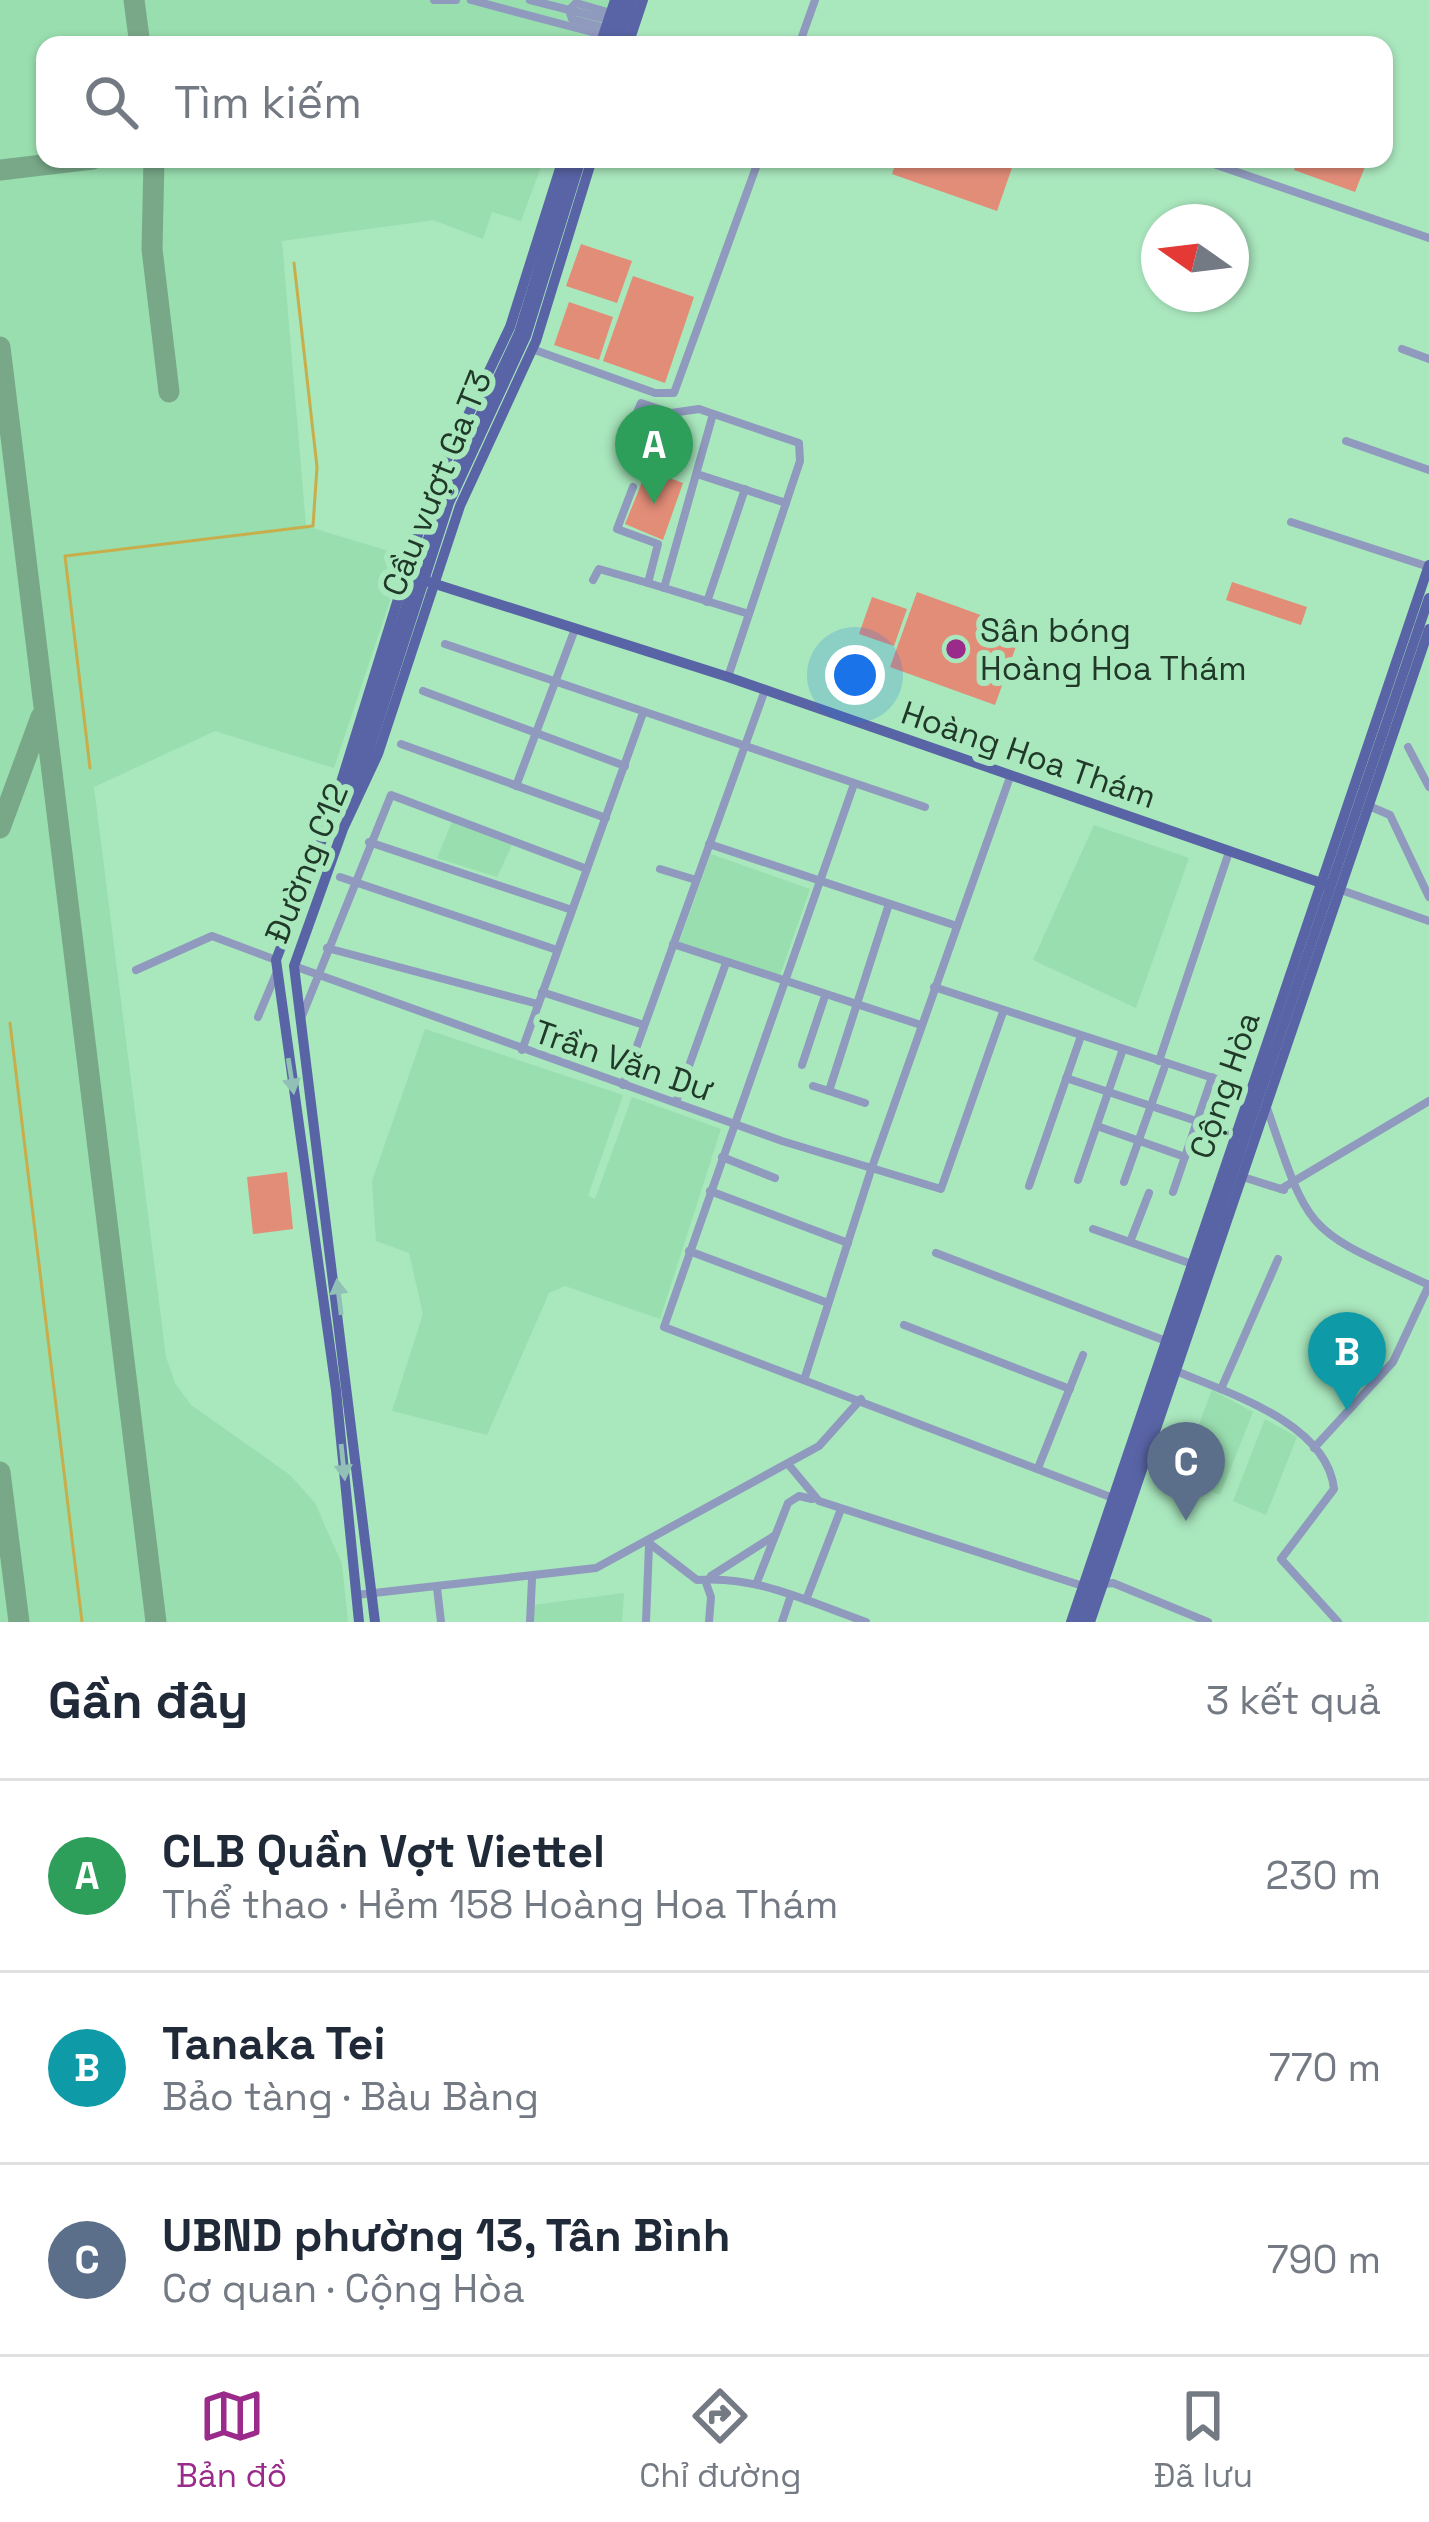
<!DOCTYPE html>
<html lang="vi">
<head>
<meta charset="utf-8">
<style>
  body { margin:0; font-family:"Space Grotesk",sans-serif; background:#f2f2f3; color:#1f2937 }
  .compass { position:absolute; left:1141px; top:204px; width:108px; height:108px; border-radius:50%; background:#fff; box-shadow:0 3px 9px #0004; rotate:284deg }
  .you { position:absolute; left:855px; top:675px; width:42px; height:42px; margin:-30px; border:9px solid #fff; border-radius:50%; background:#1a73e8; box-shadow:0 0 0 18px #1a73e833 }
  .badge { display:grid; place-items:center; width:78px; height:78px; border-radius:50%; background:#9a2b8a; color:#fff; font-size:39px; font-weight:700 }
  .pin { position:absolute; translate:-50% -99px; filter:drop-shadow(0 3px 6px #0008) }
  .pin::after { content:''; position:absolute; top:63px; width:42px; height:36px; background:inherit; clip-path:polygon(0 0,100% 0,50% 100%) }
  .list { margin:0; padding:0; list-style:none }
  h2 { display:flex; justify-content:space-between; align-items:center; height:156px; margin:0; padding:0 48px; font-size:51px }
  h2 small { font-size:39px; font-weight:400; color:#747a83 }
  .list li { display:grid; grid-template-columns:78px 1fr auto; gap:36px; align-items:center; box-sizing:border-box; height:192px; padding:0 48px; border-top:3px solid #e0e1e3 }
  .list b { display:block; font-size:45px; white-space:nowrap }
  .list p { margin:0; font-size:39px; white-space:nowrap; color:#747a83 }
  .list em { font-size:39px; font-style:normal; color:#747a83 }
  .icon { flex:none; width:66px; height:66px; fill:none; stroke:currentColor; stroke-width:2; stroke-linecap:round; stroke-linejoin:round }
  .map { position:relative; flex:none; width:1429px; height:1622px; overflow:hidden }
  .search { position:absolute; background:#fff; box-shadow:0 3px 9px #0004; left:36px; right:36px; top:36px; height:132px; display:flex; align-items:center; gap:30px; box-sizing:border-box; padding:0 42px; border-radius:24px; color:#747a83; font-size:45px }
  .sheet { height:732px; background:#fff }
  nav { display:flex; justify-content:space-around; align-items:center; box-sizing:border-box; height:168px; border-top:3px solid #e0e1e3; background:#fff; font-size:33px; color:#747a83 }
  nav a { display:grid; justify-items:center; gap:6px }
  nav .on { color:#9a2b8a }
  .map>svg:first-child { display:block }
  .built { fill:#99deaf }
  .green { fill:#e28d78 }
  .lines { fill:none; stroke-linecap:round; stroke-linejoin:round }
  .stream { stroke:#c8ae4b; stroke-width:3 }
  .taxiway { stroke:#78a888; stroke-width:21 }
  .minor { stroke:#9099be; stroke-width:8 }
  .major { stroke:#5864a5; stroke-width:10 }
  .major-bridge { stroke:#5864a5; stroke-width:10 }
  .oneway { fill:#91c0b6 }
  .poi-dot { fill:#9a2b8a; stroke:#a9e7bd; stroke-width:4.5 }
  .labels { text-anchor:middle; stroke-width:12; stroke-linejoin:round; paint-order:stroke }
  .street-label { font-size:33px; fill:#203928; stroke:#a9e7bd }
  .poi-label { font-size:33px; fill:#203928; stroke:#a9e7bd; text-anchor:start }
</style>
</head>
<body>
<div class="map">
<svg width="1429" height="1622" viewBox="0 0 1429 1622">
  <rect width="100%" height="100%" fill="#a9e7bd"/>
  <g class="built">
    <path d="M0,0h610l-15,45h-550v114h499l-23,62 -29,-9 -9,27 -50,-19 -151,21 24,285 99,30 -71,212 -119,-37 -121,56 72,570 9,26 16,22 99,70 25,28 27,61 6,58h-348z"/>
    <path d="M452,822l60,23 -15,32 -60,-19z"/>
    <path d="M1094,825l95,33 -53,150 -103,-48z"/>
    <path d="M711,854l99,35 -31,89 -100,-35z"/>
    <path d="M425,1029l198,66 -35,101 7,3 37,-102 89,32 -61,190 -95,-33 -16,7 -62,142 -95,-24 31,-97 -14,-61 -33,-12 -4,-60z"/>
    <path d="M1212,1390l41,22 -33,83 -42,-17z"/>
    <path d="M1265,1419l32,18 -31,78 -33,-14z"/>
    <path d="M624,1593l-2,29h-89l1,-17z"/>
  </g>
  <g class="green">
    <path d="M897,159h118l-18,52 -105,-37z"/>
    <path d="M1298,159h70l-13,33 -61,-22z"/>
    <path d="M581,244l51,17 -15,42 -51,-17z"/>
    <path d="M633,276l61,21 -29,86 -62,-22z"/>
    <path d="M569,302l44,15 -14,43 -45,-15z"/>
    <path d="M647,470l36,13 -20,57 -38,-16z"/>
    <path d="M1232,582l75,25 -6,18 -75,-25z"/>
    <path d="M917,592l105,38 -27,75 -105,-38z"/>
    <path d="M872,597l35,12 -13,37 -35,-12z"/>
    <path d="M287,1172l6,57 -40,5 -6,-57z"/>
  </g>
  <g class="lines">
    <g class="stream">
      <path d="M90,768l-25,-212 248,-30 4,-59 -23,-204"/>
      <path d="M10,1023l72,599"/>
    </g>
    <g class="taxiway">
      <path d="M134,0l6,45"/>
      <path d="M154,159l-2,90 17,143"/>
      <path d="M0,170l93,-11"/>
      <path d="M0,347l156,1275"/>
      <path d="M0,828l41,-111"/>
      <path d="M0,1472l19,150"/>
    </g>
    <g class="minor">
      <path d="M434,0h22"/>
      <path d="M471,0l132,35"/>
      <path d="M530,0l79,20"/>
      <path d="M606,28l-34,-9 -3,-9 7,-7 35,10"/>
      <path d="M799,45l16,-45"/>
      <path d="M1199,159l230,79"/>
      <path d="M532,349l123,44h19l85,-234"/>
      <path d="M1402,349l27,10"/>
      <path d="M1346,441l83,29"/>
      <path d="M623,445l18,-42 30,10 28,-4 100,34 1,18 -72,216"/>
      <path d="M697,474l89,29"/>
      <path d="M633,487l-16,42 41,15 -10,39 101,31"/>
      <path d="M1291,522l138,45"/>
      <path d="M593,580l6,-11 49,14"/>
      <path d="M664,588l49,-174"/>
      <path d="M707,602l38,-113"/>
      <path d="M445,644l480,163"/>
      <path d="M423,691l202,75"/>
      <path d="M401,744l205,74"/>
      <path d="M1408,747l21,40"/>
      <path d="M854,784l-190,543 449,171"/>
      <path d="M516,786l59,-157"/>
      <path d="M1369,806l21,9 39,82"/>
      <path d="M369,842l203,68"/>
      <path d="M709,844l248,82"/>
      <path d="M660,869l36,11"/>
      <path d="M340,877l217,73"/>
      <path d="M1341,890l88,31"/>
      <path d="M673,944l248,81"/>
      <path d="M327,948l211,56"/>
      <path d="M294,966l488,175 159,48 62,-177"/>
      <path d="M136,970l76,-34 64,24"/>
      <path d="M934,987l316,103"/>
      <path d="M542,992l102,33"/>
      <path d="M302,1016l89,-221 196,74"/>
      <path d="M258,1017l18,-43"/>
      <path d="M522,1050l121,-337"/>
      <path d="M1159,1061l70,-209"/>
      <path d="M802,1065l23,-69"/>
      <path d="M1066,1078l170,56"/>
      <path d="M623,1085l142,-395"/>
      <path d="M813,1086l16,5 60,-187"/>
      <path d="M829,1091l36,12"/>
      <path d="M676,1102l50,-139"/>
      <path d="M1267,1108c44,130 39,120 162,177"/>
      <path d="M1097,1126l88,31"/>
      <path d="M722,1157l53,21"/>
      <path d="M1243,1177l41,13"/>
      <path d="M1078,1180l45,-131"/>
      <path d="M1124,1182l42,-119"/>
      <path d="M1029,1186l52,-150"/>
      <path d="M1281,1189l148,-88"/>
      <path d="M710,1191l138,52"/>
      <path d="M1173,1192l39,-115"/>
      <path d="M1093,1229l99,35"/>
      <path d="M1130,1242l19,-49"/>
      <path d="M689,1251l139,52"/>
      <path d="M936,1253l230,88"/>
      <path d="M904,1325l166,64"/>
      <path d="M1176,1371c52,22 151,52 158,118l-53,70 57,63"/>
      <path d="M805,1377l66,-207 139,-393"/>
      <path d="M1221,1389l57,-130"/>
      <path d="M1314,1448l79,-86 36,-77"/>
      <path d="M788,1464l31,37 264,85"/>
      <path d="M1038,1468l45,-113"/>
      <path d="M649,1543l48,37c59,-5 112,22 169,42"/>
      <path d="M711,1576l63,-40"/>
      <path d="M705,1580l6,17 -2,25"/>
      <path d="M757,1582l31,-79 11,-7 13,3"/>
      <path d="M1103,1584l10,-1 95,39"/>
      <path d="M437,1588l4,34"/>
      <path d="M356,1595l240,-27 223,-122 42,-47"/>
      <path d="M806,1600l35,-91"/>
      <path d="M530,1622l2,-43"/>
      <path d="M646,1622l3,-77"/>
      <path d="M782,1622l9,-27"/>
    </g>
    <g class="major">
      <path d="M600,45l15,-45"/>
      <path d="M628,45l15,-45"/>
      <path d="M429,582l299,95 599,208"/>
      <path d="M1419,627l10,-29"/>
      <path d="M359,1622l-23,-232 -60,-430 52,-136 103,-331 79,-166 53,-168"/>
      <path d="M375,1622l-81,-656 49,-137 35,-75 82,-248 76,-165 56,-182"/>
      <path d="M1071,1622l358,-1057"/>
      <path d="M1081,1622l167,-493"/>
      <path d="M1090,1622l339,-993"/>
    </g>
    <g class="major-bridge">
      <path d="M610,45l14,-45"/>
      <path d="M618,45l15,-45"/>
      <path d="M345,794l96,-295 78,-166 53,-174"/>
      <path d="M354,797l95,-294 77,-167 55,-177"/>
      <path d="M1248,1129l171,-502"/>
    </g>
  </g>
  <defs><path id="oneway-solid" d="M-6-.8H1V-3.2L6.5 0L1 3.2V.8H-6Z" transform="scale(3)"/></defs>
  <g class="oneway">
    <use href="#oneway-solid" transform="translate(291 1076) rotate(81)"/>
    <use href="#oneway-solid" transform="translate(339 1297) rotate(-97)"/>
    <use href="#oneway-solid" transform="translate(343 1462) rotate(84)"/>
  </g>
  <circle class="poi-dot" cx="956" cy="649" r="12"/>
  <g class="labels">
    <g class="street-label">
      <text transform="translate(436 483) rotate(-68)" y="12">Cầu vượt Ga T3</text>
      <text transform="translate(1029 754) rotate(19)" y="12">Hoàng Hoa Thám</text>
      <text transform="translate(306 863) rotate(-68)" y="12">Đường C12</text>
      <text transform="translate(624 1060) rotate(19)" y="12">Trần Văn Dư</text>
      <text transform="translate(1224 1085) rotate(-71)" y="12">Cộng Hòa</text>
    </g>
    <g class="poi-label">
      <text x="980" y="642">Sân bóng<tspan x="980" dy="38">Hoàng Hoa Thám</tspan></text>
    </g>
  </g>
</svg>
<svg class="compass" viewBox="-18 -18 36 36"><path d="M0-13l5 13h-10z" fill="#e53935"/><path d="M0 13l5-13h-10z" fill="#747a83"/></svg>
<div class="you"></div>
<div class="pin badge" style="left:654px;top:504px;background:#2e9e5b">A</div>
<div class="pin badge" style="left:1347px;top:1411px;background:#0f9aa8">B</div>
<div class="pin badge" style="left:1186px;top:1521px;background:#5c6f8a">C</div>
<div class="search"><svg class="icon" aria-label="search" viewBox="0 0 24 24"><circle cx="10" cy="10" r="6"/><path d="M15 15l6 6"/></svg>Tìm kiếm</div>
</div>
<section class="sheet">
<h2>Gần đây<small>3 kết quả</small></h2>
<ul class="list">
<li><span class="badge" style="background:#2e9e5b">A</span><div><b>CLB Quần Vợt Viettel</b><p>Thể thao · Hẻm 158 Hoàng Hoa Thám</p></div><em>230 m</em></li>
<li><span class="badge" style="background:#0f9aa8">B</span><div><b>Tanaka Tei</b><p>Bảo tàng · Bàu Bàng</p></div><em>770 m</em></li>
<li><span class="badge" style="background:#5c6f8a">C</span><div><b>UBND phường 13, Tân Bình</b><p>Cơ quan · Cộng Hòa</p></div><em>790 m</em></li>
</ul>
</section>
<nav>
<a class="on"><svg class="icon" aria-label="map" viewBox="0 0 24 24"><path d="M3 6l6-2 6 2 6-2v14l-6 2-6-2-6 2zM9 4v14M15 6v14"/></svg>Bản đồ</a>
<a><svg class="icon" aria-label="directions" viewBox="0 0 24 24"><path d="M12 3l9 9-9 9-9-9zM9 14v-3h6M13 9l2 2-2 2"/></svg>Chỉ đường</a>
<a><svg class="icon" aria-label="saved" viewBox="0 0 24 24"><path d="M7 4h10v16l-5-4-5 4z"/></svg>Đã lưu</a>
</nav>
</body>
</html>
